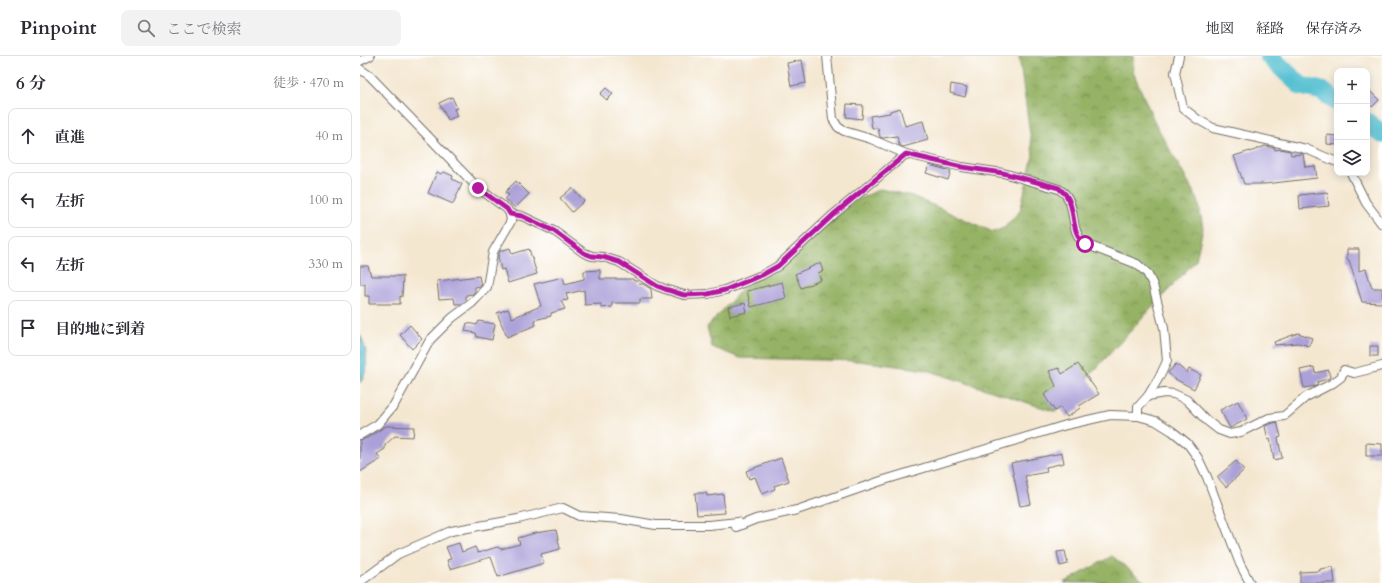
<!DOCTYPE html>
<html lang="ja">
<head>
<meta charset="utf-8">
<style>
  body { margin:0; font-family:Cardo,"Noto Serif JP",serif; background:#f2f2f3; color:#2b2b33 }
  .controls { position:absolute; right:12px; top:12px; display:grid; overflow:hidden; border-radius:8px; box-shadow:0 2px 10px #0003 }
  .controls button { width:36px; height:36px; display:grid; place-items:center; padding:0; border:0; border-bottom:1px solid #e1e1e2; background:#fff; color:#2b2b33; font:20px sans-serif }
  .stop { position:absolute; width:12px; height:12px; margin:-9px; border:3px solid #b5179e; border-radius:50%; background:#fff }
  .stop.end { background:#b5179e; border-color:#fff; box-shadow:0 1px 4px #0008 }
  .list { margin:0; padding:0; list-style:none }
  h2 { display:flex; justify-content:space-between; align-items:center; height:52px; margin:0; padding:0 16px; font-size:17px }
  h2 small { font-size:13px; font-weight:400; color:#7c7c81 }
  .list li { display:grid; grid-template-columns:26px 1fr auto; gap:12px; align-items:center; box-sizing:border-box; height:56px; margin:0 8px 8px; padding:0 8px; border:1px solid #e1e1e2; border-radius:8px }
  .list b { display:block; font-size:15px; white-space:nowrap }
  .list em { font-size:13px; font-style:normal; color:#7c7c81 }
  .icon { flex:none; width:22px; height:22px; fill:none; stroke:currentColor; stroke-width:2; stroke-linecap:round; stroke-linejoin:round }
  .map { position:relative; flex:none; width:1022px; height:527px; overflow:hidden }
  header { display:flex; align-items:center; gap:24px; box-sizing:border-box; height:56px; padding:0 20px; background:#fff; border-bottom:1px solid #e1e1e2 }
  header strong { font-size:19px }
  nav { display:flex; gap:22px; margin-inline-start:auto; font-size:14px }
  .search { width:280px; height:36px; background:#f2f2f3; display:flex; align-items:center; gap:10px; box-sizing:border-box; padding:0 14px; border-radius:8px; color:#7c7c81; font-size:15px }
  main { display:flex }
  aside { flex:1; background:#fff }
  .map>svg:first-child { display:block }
  .forest { fill:url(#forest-crowns); stroke:#606e48 }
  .water { fill:#55c0d1; stroke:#40767e }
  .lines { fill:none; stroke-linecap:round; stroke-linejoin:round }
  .river { stroke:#55c0d1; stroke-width:19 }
  .building { fill:#aba0d8 }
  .street-casing { stroke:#716d65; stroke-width:10 }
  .street { stroke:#fff; stroke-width:8 }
  .route { stroke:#b5179e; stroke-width:5 }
</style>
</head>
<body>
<header>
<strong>Pinpoint</strong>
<div class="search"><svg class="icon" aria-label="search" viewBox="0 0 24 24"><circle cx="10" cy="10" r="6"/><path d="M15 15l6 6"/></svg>ここで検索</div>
<nav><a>地図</a><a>経路</a><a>保存済み</a></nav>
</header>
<main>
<aside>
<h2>6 分<small>徒歩 · 470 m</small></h2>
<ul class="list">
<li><svg class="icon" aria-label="ahead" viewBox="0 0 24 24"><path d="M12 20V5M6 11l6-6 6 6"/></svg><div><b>直進</b></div><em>40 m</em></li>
<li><svg class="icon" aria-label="left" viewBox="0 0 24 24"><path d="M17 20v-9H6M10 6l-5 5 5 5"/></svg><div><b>左折</b></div><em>100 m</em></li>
<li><svg class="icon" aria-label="left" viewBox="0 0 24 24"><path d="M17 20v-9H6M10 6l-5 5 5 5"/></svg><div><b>左折</b></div><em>330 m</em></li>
<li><svg class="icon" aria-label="arrive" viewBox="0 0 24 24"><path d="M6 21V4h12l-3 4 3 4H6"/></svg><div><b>目的地に到着</b></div></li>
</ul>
</aside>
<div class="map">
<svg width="1022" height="527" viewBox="0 0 1022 527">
  <defs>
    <pattern id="forest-crowns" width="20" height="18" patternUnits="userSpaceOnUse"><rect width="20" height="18" fill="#95b265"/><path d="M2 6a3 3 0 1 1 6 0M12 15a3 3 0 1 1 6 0" fill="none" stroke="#7a9153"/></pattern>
  </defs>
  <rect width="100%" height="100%" fill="#fff"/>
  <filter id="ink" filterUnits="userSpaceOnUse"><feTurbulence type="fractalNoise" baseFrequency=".025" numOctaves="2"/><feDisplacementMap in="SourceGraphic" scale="8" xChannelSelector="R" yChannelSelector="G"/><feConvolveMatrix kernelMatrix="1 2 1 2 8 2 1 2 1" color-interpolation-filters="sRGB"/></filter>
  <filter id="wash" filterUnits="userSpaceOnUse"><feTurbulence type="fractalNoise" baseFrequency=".012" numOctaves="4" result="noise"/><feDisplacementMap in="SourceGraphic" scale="16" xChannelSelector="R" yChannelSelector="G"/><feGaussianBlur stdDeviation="0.9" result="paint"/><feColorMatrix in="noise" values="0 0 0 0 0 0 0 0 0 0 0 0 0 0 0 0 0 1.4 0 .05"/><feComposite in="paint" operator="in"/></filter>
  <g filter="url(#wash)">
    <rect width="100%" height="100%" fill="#f4e7d0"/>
    <g class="forest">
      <path d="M659,0h114v16l22,51 43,77 5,28 -7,32 -140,152 -129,-42 -68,-9 -119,-3 -28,-11 -5,-20 38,-41 108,-84 27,-13 32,7 81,36 11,-4 16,-17 13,-56z"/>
      <path d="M752,500l34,27h-82z"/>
    </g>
    <path class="water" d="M0,279c8,12 9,37 0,48z"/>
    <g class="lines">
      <g class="river">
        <path d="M909,0l32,30 21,5 15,11"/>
        <path d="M1007,66l15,12"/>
      </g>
    </g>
    <g id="blocks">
      <g class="building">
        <path d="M442,4l4,23 -15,3 -4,-23z"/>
        <path d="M591,28l16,3 -2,10 -15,-4z"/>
        <path d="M246,32l7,6 -6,6 -7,-6z"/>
        <path d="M1007,32l12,12 -7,7 -5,-6z"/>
        <path d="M92,41l5,11 -3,1 3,7 -9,4 -9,-17z"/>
        <path d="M487,48l16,1 -1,14 -16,-2z"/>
        <path d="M540,52l5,18 18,-5 5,19 -25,7 -4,-2 -2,-9 -14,2 -3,-1 -2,-9h-6l-2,-12 20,-3v-2z"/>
        <path d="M967,79l10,1v9l-10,-1z"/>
        <path d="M905,90l10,2v2l6,-1 9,2 1,4 12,-1 2,13 10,-1 2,12 -52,6h-21l-10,-28 16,-5v1z"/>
        <path d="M569,109l22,6 -3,9 -22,-7z"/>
        <path d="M77,116l4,2 3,-2 9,4 -1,3 10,5 -9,20 -25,-11z"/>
        <path d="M156,125l13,13 -14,14 -10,-9 4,-4 -4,-3z"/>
        <path d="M212,132l12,13 -12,11 -12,-14z"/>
        <path d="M967,136l2,14 -29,3 -1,-14z"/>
        <path d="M150,192l2,6 17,-5 8,25 -29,9 -4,-14 -3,1 -3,-13 2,-6z"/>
        <path d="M987,193h12v22l7,-2 6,19h10v15l-20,-1 -13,-42h-2z"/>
        <path d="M460,207l3,8 -5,2 3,7 -20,8 -6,-14z"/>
        <path d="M0,210h8l3,10h32l-1,21 -2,-1v8h-31v-8h-4v-12h-5z"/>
        <path d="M240,214v9h33l1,2h4l1,3h4l8,5 1,10h-12v4h-28v4l-11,1v-4l-16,1 -1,-15 -18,4 2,6 -7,1 4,8 -14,4v3l-17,4 2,5 -29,12 -10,-24 11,-4 4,9 29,-12 -7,-22 29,-7 2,7 19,-5v-8z"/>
        <path d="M119,220l2,10 -6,1v4l-2,3 -7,1v5l-4,4h-7l-1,-6 -15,1 -2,-18z"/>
        <path d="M422,226l4,16 -35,9 -4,-16z"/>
        <path d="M385,247l2,9 -17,4 -2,-9z"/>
        <path d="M119,265l16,3 -3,16 -15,-3 -1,-4 -11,-2 2,-8 10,2z"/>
        <path d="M50,269l12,14 -10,10 -12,-14z"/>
        <path d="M938,277l14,5 -3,8 -11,-3 -23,2 -1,-3z"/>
        <rect x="1010" y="290" width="8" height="10"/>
        <path d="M718,308l21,30 -20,12 1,2 -13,9 -7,-10 -5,4 -11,-16 12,-9 -7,-15 10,-3 3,6z"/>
        <path d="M816,308l11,9 2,-4 12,6 -7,14 -19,-10 -7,-6z"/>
        <path d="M954,311l1,6 14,-3 1,8 -13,4 1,3 -2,1 -12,2 -4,-18z"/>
        <path d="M878,345l9,18 -17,9 -10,-18z"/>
        <path d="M917,366l4,15 -3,1 4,20 -8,2 -4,-21 -2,1 -3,-14 5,-2z"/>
        <path d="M26,370l28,1 -1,10 -18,-1 -10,9v4l-8,5 4,5 -21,13v-32l7,-2z"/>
        <path d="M1006,387l16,1v12h-16z"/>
        <path d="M702,397l2,10 -18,4 1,5 -22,4 6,28 -11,2 -9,-43z"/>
        <path d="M421,402l8,23 -15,5 1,3 -13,5 -7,-17 -6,2 -3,-8z"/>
        <path d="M876,405l8,9 -18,17 -9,-10z"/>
        <path d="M335,437h11l1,3 16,-2 2,19 -28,2z"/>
        <path d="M196,474l4,19 -19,5 3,9 -46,14 -7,-20 -41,12 -3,-9 4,-1 -5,-12 13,-4 3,9 13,-5 3,6 19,-6 4,2 19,-5 -2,-6 17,-5z"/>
        <path d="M705,495l3,13 -8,2 -3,-14z"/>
        <path d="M973,511l2,16h-35v-11l20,-1v-2z"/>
      </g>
    </g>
  </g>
  <g filter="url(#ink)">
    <use href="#blocks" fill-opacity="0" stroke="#716d65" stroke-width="1"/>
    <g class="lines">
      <g class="street-casing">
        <g id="street">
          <path d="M467,0l6,63 5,8 6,4 27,8 35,15 56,13 41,6 56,16c2,2 6,4 7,6 11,15 3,36 19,49l52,20 10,9 6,12 11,43 3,33 -6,13 -13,22 -10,11v9"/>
          <path d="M819,0l-4,17 8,35 14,11 16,9 93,21 31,13"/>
          <path d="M0,5l10,-5"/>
          <path d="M0,13l10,7 108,112 29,21 3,5 1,7 -18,31 -6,35 -15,16 -20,15 -22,22 -36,65 -16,19 -18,11"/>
          <path d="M991,117l15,30 16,21"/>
          <path d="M150,158l12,2 32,15 30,22 8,3 11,1 16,5 38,24 8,3 19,6 24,-1 17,-4 37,-15 16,-9 55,-51 73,-61"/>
          <path d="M788,340l16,-3 10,1 13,6 19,20 13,10 11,4 11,-2 28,-14 15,-2 22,-19 27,-14 8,-6 3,-7 10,3 28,-7"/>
          <path d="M0,526l38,-28 53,-23 67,-12 45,-11 16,8 42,3 35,6h53l29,-3 -2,5 20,-8 41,-9 84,-29 185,-56 44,-10 28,1 18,5 16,10 15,12 11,15 9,19 33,87 10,19"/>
        </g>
      </g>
      <use href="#street" class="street"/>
    </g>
  </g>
  <g class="lines" filter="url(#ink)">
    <path class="route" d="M118,132l29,21 3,5 12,2 32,15 30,22 8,3 11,1 16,5 38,24 8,3 19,6 24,-1 17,-4 37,-15 16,-9 55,-51 73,-61 56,13 41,6 56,15c2,3 6,5 7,7 11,15 3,36 19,49"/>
  </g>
</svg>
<div class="controls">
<button>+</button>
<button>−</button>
<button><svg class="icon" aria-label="layers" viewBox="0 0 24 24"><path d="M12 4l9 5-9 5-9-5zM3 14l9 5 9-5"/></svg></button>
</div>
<div class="stop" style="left:725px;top:188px"></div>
<div class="stop end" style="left:118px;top:132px"></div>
</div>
</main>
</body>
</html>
